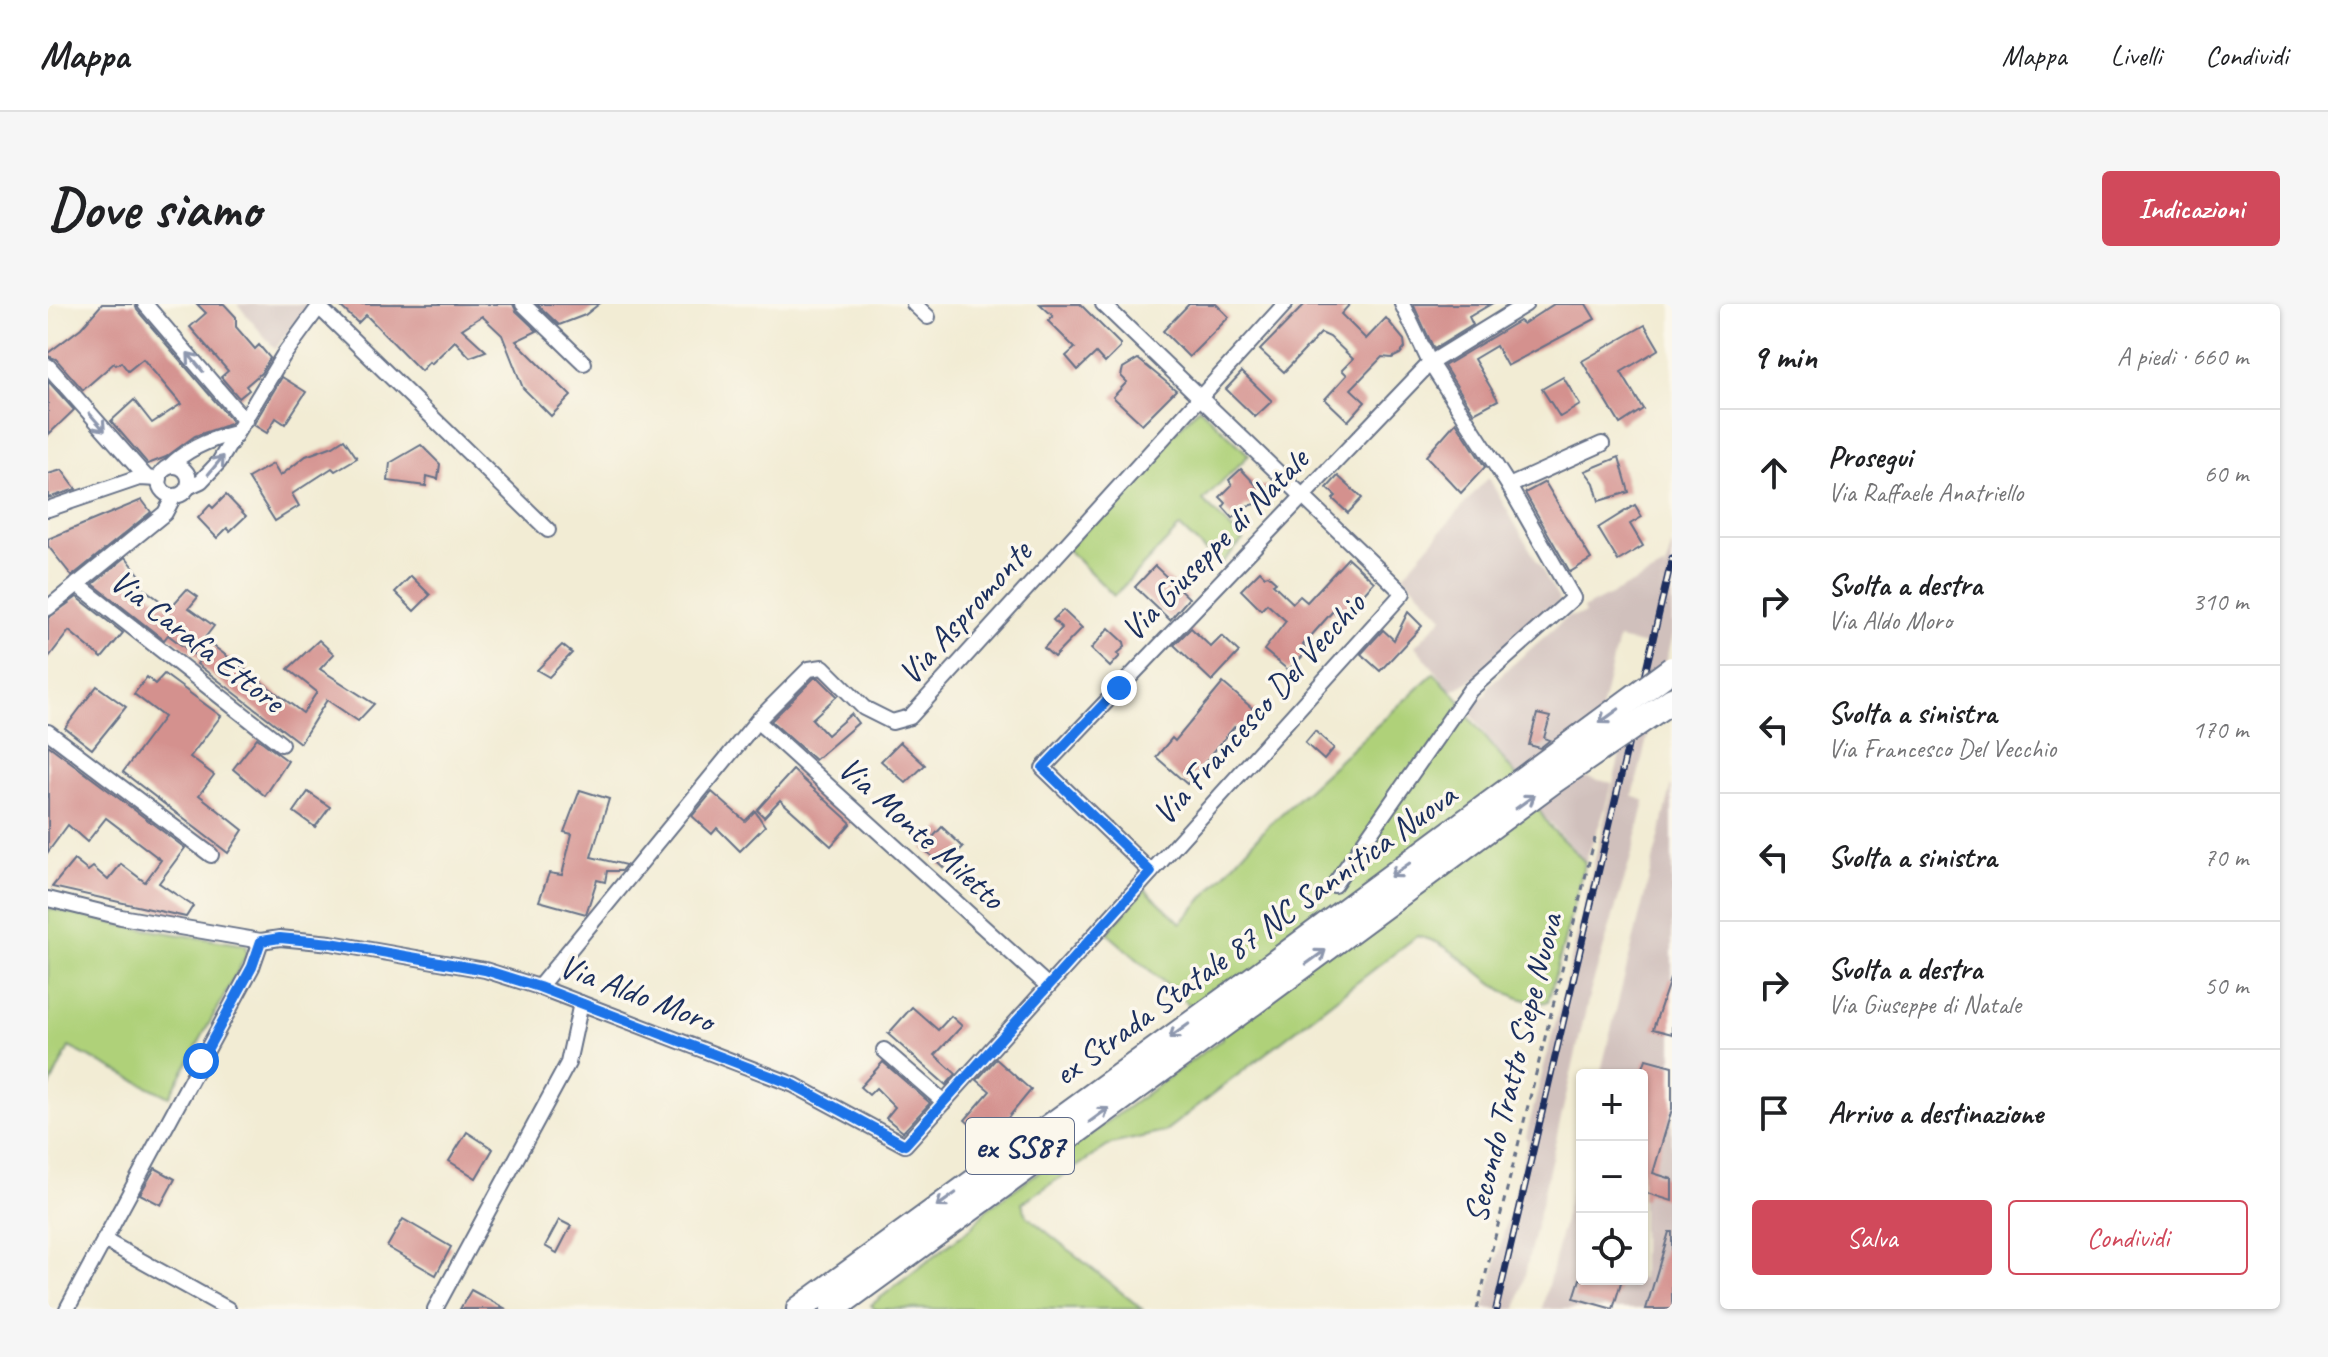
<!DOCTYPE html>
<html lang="it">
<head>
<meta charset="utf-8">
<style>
  body { margin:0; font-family:Caveat,sans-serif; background:#f6f6f6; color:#202124 }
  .controls { position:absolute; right:24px; bottom:24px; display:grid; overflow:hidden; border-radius:8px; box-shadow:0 2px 6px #0004 }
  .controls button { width:72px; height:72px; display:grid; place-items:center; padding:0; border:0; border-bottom:2px solid #e0e0e0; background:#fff; color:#202124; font:40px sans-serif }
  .stop { position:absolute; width:24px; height:24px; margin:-18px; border:6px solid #1a73e8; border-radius:50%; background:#fff }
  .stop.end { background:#1a73e8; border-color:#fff; box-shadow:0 2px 8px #0008 }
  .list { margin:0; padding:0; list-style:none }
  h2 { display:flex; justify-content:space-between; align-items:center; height:104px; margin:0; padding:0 32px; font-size:34px }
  h2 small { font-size:26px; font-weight:400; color:#757577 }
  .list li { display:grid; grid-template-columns:52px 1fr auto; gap:24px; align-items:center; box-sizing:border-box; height:128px; padding:0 32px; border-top:2px solid #e0e0e0 }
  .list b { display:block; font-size:30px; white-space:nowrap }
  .list p { margin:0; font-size:26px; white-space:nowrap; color:#757577 }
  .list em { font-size:26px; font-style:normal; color:#757577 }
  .actions { display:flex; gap:16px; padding:24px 32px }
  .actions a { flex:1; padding:18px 0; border:2px solid #d1495b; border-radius:8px; text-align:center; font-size:28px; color:#d1495b }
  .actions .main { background:#d1495b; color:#fff }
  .icon { flex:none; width:44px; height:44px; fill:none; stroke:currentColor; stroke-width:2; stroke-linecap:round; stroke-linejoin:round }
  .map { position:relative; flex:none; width:1624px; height:1005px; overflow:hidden; border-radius:8px }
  header { display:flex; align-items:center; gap:48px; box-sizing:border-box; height:112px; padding:0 40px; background:#fff; border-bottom:2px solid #e0e0e0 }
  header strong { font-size:38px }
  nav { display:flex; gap:44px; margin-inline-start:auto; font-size:28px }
  .intro { display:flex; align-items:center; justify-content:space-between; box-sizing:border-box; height:192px; padding:0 48px }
  h1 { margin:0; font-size:56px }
  .button { padding:20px 36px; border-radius:8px; background:#d1495b; color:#fff; font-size:28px; font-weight:700 }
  main { display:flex; gap:48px; padding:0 48px }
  aside { flex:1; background:#fff; border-radius:8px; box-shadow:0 2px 6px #0004 }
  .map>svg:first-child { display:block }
  .industrial { fill:#d0c0bc }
  .green { fill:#afd179; stroke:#65806c; stroke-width:2 }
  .building { fill:#d4918e }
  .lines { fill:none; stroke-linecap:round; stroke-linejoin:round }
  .minor-casing { stroke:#667187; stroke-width:18 }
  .trunk-casing { stroke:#667187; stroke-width:28 }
  .path { stroke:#667187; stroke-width:3; stroke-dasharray:6 6; stroke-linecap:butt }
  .minor { stroke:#fff; stroke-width:14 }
  .trunk { stroke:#fff; stroke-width:24 }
  .rail-casing { stroke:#1b2f5e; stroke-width:7 }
  .rail { stroke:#fbf7ec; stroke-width:4; stroke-dasharray:12; stroke-linecap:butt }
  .trunk-bridge-casing { stroke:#667187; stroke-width:28; stroke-linecap:butt }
  .trunk-bridge { stroke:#fff; stroke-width:24 }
  .oneway { stroke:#8d97ae }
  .route { stroke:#1a73e8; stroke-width:10 }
  .labels { text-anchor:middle; stroke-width:7; stroke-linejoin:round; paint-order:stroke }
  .shield { fill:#fbf7ec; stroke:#5e6b89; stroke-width:2 }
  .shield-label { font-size:32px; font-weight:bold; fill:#1b2f5e }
  .street-label { font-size:34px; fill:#1b2f5e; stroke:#fbf7ec }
</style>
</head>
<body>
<header>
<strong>Mappa</strong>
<nav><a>Mappa</a><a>Livelli</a><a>Condividi</a></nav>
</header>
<div class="intro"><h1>Dove siamo</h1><a class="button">Indicazioni</a></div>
<main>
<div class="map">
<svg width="1624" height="1005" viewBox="0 0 1624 1005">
  <rect width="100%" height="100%" fill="#fbf7ec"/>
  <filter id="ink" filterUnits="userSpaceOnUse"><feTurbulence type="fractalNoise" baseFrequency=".0125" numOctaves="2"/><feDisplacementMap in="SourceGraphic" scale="16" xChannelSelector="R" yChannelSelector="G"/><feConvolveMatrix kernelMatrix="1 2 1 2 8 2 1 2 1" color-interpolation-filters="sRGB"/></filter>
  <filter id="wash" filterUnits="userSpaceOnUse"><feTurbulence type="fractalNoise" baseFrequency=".006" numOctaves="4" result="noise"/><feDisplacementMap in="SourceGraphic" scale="32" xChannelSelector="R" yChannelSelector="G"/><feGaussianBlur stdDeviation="1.8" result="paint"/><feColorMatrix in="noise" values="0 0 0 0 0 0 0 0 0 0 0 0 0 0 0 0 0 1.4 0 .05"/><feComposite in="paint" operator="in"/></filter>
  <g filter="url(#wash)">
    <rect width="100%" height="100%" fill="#f2ecd4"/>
    <g class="industrial">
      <path d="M189,0h73l-35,45z"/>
      <path d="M1440,173l72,124 -87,78 -21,12 -37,-45 28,-29 -40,-42z"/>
      <path d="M1624,240v91l-39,161 12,5 -11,46 -45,149 -72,313h-33l44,-168 -2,-4 41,-160 79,-332 -28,-6 -33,138 27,6 -9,32 -18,47 -47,-52 -70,-101 9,-10 9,-4 2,-9 79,-69 18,-3 -2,-5 82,-42 -7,30z"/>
      <path d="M1624,481v524h-130l40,-161v131h60v-204h-42z"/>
    </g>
    <g class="green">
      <path d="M1151,103l50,48 -46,46 40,39 -23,25 -40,-38 -66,69 -47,-47z"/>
      <path d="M1386,369l34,36v7l48,59 34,52 35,35 -37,140c-47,3 -70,-37 -108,-58 -7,-4 -16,-6 -23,-8l-253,196 -53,12 -89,59 5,13 115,93h-267l-4,-4 101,-78 14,-17 237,-172 -31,-31 -85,-74 38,-44 36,34 84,-94z"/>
      <path d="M0,604l77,18 120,19 2,9 -78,143 -100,-50 -21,43z"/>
    </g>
    <g id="blocks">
      <g class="building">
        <path d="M54,0h33l2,6 95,111 -2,3 -35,12 -29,21 -18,7 -37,-43 23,-21 18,23 29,-19 -38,-45 -15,12 -7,-9 -5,3 -2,-2 -31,27 -27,-31 -8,-3v-3l33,-25z"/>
        <path d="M149,0h27l12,13v10l19,22 4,-4 11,13 -9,15 -15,13 3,4 -10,8 -18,-21 7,-6 -38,-44 16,-14z"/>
        <path d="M290,0h175l3,7 21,20 -21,10 55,55 -20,20 -28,-28 -21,-53 -20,-19 -20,13 24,22 -16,6 -15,-16 -24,23 -2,-2 -8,9 -55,-56 -8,8z"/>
        <path d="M489,0h62l-14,11 -26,10z"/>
        <path d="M992,0h40l40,40v4l-15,15 -9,-10 -18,17 -12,-14 9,-8 -27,-27 5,-5z"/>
        <path d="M1141,0h27l13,13 -40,40 -26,-26z"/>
        <path d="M1257,0h45l-9,10 25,25 20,-21 18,22 1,8 -5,6 -8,4 -10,-1 -31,32 14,13 -17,19 -23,-22 22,-24 -5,-5 11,-11 -23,-22 -9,-4 -37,39 -24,-22z"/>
        <path d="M1365,0h78l-22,13 4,8 -39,24z"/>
        <path d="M1506,0h32l9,15 -88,47 -11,-20 -22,13 24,41 -24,13 -30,-47 75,-45 4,3z"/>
        <path d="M1597,21l14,24 -38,23 22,37 -23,15 -38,-63z"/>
        <path d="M1090,55l38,31 -34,34 -29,-27 14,-15 -6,-6 2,-8z"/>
        <path d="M1194,68l30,29 -17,16 -29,-28z"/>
        <path d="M234,73l24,15 -21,32 -9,-6 -9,15 -13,-8 1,-3z"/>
        <path d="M1515,73l17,28 -20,12 -18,-28z"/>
        <path d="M0,77l26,29 -26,25z"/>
        <path d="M1408,118l29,45 -24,26 -35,-37z"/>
        <path d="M296,135l13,19 -22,13 -3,-3 -40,26 7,12 -24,15 -27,-43 25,-14 7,12 26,-20 27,-10z"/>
        <path d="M373,141l19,19 -2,15 -11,-3 -1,10 -38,-5 2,-18z"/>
        <path d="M1571,153l10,35 -30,9 -5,-18 -9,-12z"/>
        <path d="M1193,165l16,17h12l-2,16 -21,4 -13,12 -10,-11 3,-4 -6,-6 12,-12 -3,-5z"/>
        <path d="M14,166l14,19 -28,9v-24z"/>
        <path d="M1290,172l24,22 -14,15 -15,-14 3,-3 -9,-8z"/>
        <path d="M1497,178l46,77 -21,13 -45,-79z"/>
        <path d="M178,191l20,21 -16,15 -3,-3 -10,10 -19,-20 12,-13 3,3z"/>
        <path d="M94,196l9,12 -79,64 -24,-30v-7z"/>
        <path d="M1587,201l7,12 -12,7 13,22 -25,15 -20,-33z"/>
        <path d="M78,253l16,21 -6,5 34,25 17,-19 11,8 -9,11 25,18 -10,13 99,74 14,-21 -29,-23 31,-29 15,14 -14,15 54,35 -16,17 -31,-21 -27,43 -103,-79 3,-5 -32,-24 -4,5 -71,-56z"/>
        <path d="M1300,254l26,24 -33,36 -8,-7 -30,34 4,7 -19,18 -24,-20 22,-29 -19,-17 -6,6 -20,-20 19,-19 5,5 3,-1 8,7 -3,2 20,19 7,-7 7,6z"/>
        <path d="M1107,262l34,32 -19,22 -35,-33z"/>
        <path d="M363,272l19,19 -16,16 -19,-19z"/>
        <path d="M29,293l46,36 -21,25 -33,-27 -21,27v-40z"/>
        <path d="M1015,306l19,18 -28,29 -10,-9 18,-20 -9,-8z"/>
        <path d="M1360,308l14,14 -42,45 -19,-17 22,-24 11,10z"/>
        <path d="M1061,324l15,14 1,5 -8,7 3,2 -10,11 -19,-18z"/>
        <path d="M1143,324l20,19 11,-11 17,16 -27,29 -38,-36z"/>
        <path d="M514,341l10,8 -23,24 -12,-7z"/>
        <path d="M116,370l57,42 -31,41 24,18 -15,20 44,35 -15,23 -105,-81 41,-55 -30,-23 13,-17 8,7z"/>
        <path d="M766,374h5l18,18 -25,23 15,16 24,-21 7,9 -43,37 -44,-39z"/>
        <path d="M1175,379l36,31 -17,19 -7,-7 -48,58 -31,-27 16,-19 3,3z"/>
        <path d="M49,382l29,21 -34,42 -27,-21z"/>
        <path d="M1489,410l13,3 -6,21 6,2 -10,8 -11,-3z"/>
        <path d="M1267,427l19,17 -10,12 -19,-17z"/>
        <path d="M209,434l31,23 -23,35 -32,-27z"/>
        <path d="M852,438l25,23 -19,18 -25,-22z"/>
        <path d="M0,441l137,103 -26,35 34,23 -7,11 -134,-30 22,-27 14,11 5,-4 15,13 13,-16 24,18 16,-22 -55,-42 -19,24 -19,-17 -20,27z"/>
        <path d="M745,466l58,53 -20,23 -51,-46 -16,17 -7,-7z"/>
        <path d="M532,486l29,9 -18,58 35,8 -5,6h-14l-2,11 -8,-2 -11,34 -47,-13 10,-28 13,2 10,-41 -8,-2z"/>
        <path d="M260,488l22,15 -15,20 -21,-15z"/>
        <path d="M664,488l33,29 10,-10 10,15 -25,25 -23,-23 -5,6 -20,-18z"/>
        <path d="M894,523l21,20 -20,20 -20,-19z"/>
        <path d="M1622,675h2v55l-19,-5z"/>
        <path d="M864,703l26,23 13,-14 11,10 -27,29 21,19 -10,11 -58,-51z"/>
        <path d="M948,755l35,31 -42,51 -24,-21 25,-29 -13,-11z"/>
        <path d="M1598,755l26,7v43l-19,64 19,6v22l-25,-8 -2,6h-3v-128z"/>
        <path d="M835,758l47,41 -27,29 -17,-14 9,-11 -19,-19 -7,7 -9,-8z"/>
        <path d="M419,828l26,17 -17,29 -27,-17z"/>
        <path d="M107,864l20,11 -14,26 -21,-11z"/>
        <path d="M355,915l48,28 -15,28 -49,-28z"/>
        <path d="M511,916l12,6 -14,27 -12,-7z"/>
        <path d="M1621,928h3v77h-26z"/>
        <path d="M1532,975h42l-9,30 -39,-11z"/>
        <path d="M423,986l35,19h-46z"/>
      </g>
    </g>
  </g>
  <g filter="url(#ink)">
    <use href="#blocks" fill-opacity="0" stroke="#667187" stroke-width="2"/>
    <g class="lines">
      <g class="minor-casing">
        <g id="minor">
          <path d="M97,0l100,117"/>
          <path d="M475,0l61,59"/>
          <path d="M866,0l14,13"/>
          <path d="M271,3l229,223"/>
          <path d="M0,62l98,111"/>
          <circle cx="126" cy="177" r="15"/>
          <path d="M121,163c17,-18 42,-28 66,-34"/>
          <path d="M1461,182l93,-42"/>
          <path d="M140,183l13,-6 18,-19 64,-106 38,-52"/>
          <path d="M0,205l91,-31 21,1"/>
          <path d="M29,280l204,160"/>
          <path d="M0,304l117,-95 9,-17"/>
          <path d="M709,417l291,265"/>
          <path d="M0,428l163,123"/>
          <path d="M1103,568l-108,-104 387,-405 96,-59"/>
          <path d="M1286,581l136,-195 103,-92 -64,-112 -79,-123 -28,-59"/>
          <path d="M0,595l73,18 140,24 19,-3 51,5 154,27 54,17 255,98 111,60 498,-552 -300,-289"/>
          <path d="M491,683l218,-266 52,-52 14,-2 41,41 28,14 18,-5 375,-413"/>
          <path d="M836,746l60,52"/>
          <path d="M56,936l124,69"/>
          <path d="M19,1005l185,-342 9,-26"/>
          <path d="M387,1005l133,-246 13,-60"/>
        </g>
      </g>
      <g class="trunk-casing">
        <g id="trunk">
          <path d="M751,1005l444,-323"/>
          <path d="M785,1005l420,-306"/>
        </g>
      </g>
      <path class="path" d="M1429,1005l118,-471"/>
      <use href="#minor" class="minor"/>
      <use href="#trunk" class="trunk"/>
      <g class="rail-casing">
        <path id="rail" d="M1448,1005l176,-751"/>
      </g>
      <use href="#rail" class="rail"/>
      <g class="trunk-bridge-casing">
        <g id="trunk-bridge">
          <path d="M1195,682l429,-317"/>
          <path d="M1205,699l299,-221 120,-82"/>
        </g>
      </g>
      <use href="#trunk-bridge" class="trunk-bridge"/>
    </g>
    <defs><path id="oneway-shaft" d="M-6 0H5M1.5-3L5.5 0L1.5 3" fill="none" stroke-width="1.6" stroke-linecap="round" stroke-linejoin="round" transform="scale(2)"/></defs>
    <g class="oneway">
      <use href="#oneway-shaft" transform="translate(147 58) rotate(-130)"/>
      <use href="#oneway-shaft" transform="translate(49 118) rotate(49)"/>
      <use href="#oneway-shaft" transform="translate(168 161) rotate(-50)"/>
      <use href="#oneway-shaft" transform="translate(1561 412) rotate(144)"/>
      <use href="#oneway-shaft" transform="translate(1477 498) rotate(-36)"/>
      <use href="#oneway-shaft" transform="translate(1352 566) rotate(144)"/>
      <use href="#oneway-shaft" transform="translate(1268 653) rotate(-36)"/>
      <use href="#oneway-shaft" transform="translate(1131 727) rotate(144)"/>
      <use href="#oneway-shaft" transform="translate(1051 811) rotate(-36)"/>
      <use href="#oneway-shaft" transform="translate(898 896) rotate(144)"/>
    </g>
  </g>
  <g class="lines" filter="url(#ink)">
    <path class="route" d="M153,757l51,-94 9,-26 19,-3 51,5 154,27 54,17 255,98 111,60 246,-273 -108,-104 76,-80"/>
  </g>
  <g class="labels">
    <rect class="shield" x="918" y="814" width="108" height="56" rx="6"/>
    <g class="shield-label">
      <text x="972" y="853">ex SS87</text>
    </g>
    <g class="street-label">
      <text transform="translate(1166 240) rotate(-46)" y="12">Via Giuseppe di Natale</text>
      <text transform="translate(916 308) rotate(-48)" y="12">Via Aspromonte</text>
      <text transform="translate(150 336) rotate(38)" y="12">Via Carafa Ettore</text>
      <text transform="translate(1210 404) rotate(-48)" y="12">Via Francesco Del Vecchio</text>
      <text transform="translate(874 528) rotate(42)" y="12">Via Monte Miletto</text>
      <text transform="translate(1206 630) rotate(-36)" y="12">ex Strada Statale 87 NC Sannitica Nuova</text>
      <text transform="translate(589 688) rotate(21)" y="12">Via Aldo Moro</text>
      <text transform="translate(1464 764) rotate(-76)" y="12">Secondo Tratto Siepe Nuova</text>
    </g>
  </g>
</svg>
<div class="controls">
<button>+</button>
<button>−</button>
<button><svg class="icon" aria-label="locate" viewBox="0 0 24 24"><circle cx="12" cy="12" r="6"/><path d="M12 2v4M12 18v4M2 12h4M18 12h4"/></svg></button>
</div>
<div class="stop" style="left:153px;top:757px"></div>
<div class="stop end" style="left:1071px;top:384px"></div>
</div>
<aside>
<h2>9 min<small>A piedi · 660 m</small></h2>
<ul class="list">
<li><svg class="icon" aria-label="ahead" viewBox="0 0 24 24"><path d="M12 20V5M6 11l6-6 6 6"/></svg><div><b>Prosegui</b><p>Via Raffaele Anatriello</p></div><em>60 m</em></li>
<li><svg class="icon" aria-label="right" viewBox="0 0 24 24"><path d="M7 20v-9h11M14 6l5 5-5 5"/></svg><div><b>Svolta a destra</b><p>Via Aldo Moro</p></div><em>310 m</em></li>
<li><svg class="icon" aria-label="left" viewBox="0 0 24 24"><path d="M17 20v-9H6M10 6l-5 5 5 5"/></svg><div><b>Svolta a sinistra</b><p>Via Francesco Del Vecchio</p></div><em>170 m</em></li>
<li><svg class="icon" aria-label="left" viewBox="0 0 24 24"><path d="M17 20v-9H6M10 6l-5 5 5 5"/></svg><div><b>Svolta a sinistra</b></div><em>70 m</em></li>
<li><svg class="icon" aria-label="right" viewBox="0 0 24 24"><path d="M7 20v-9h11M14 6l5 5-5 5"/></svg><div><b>Svolta a destra</b><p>Via Giuseppe di Natale</p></div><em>50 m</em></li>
<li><svg class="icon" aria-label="arrive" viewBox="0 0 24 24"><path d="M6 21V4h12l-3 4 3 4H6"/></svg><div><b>Arrivo a destinazione</b></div></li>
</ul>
<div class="actions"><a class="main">Salva</a><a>Condividi</a></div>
</aside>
</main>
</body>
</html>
